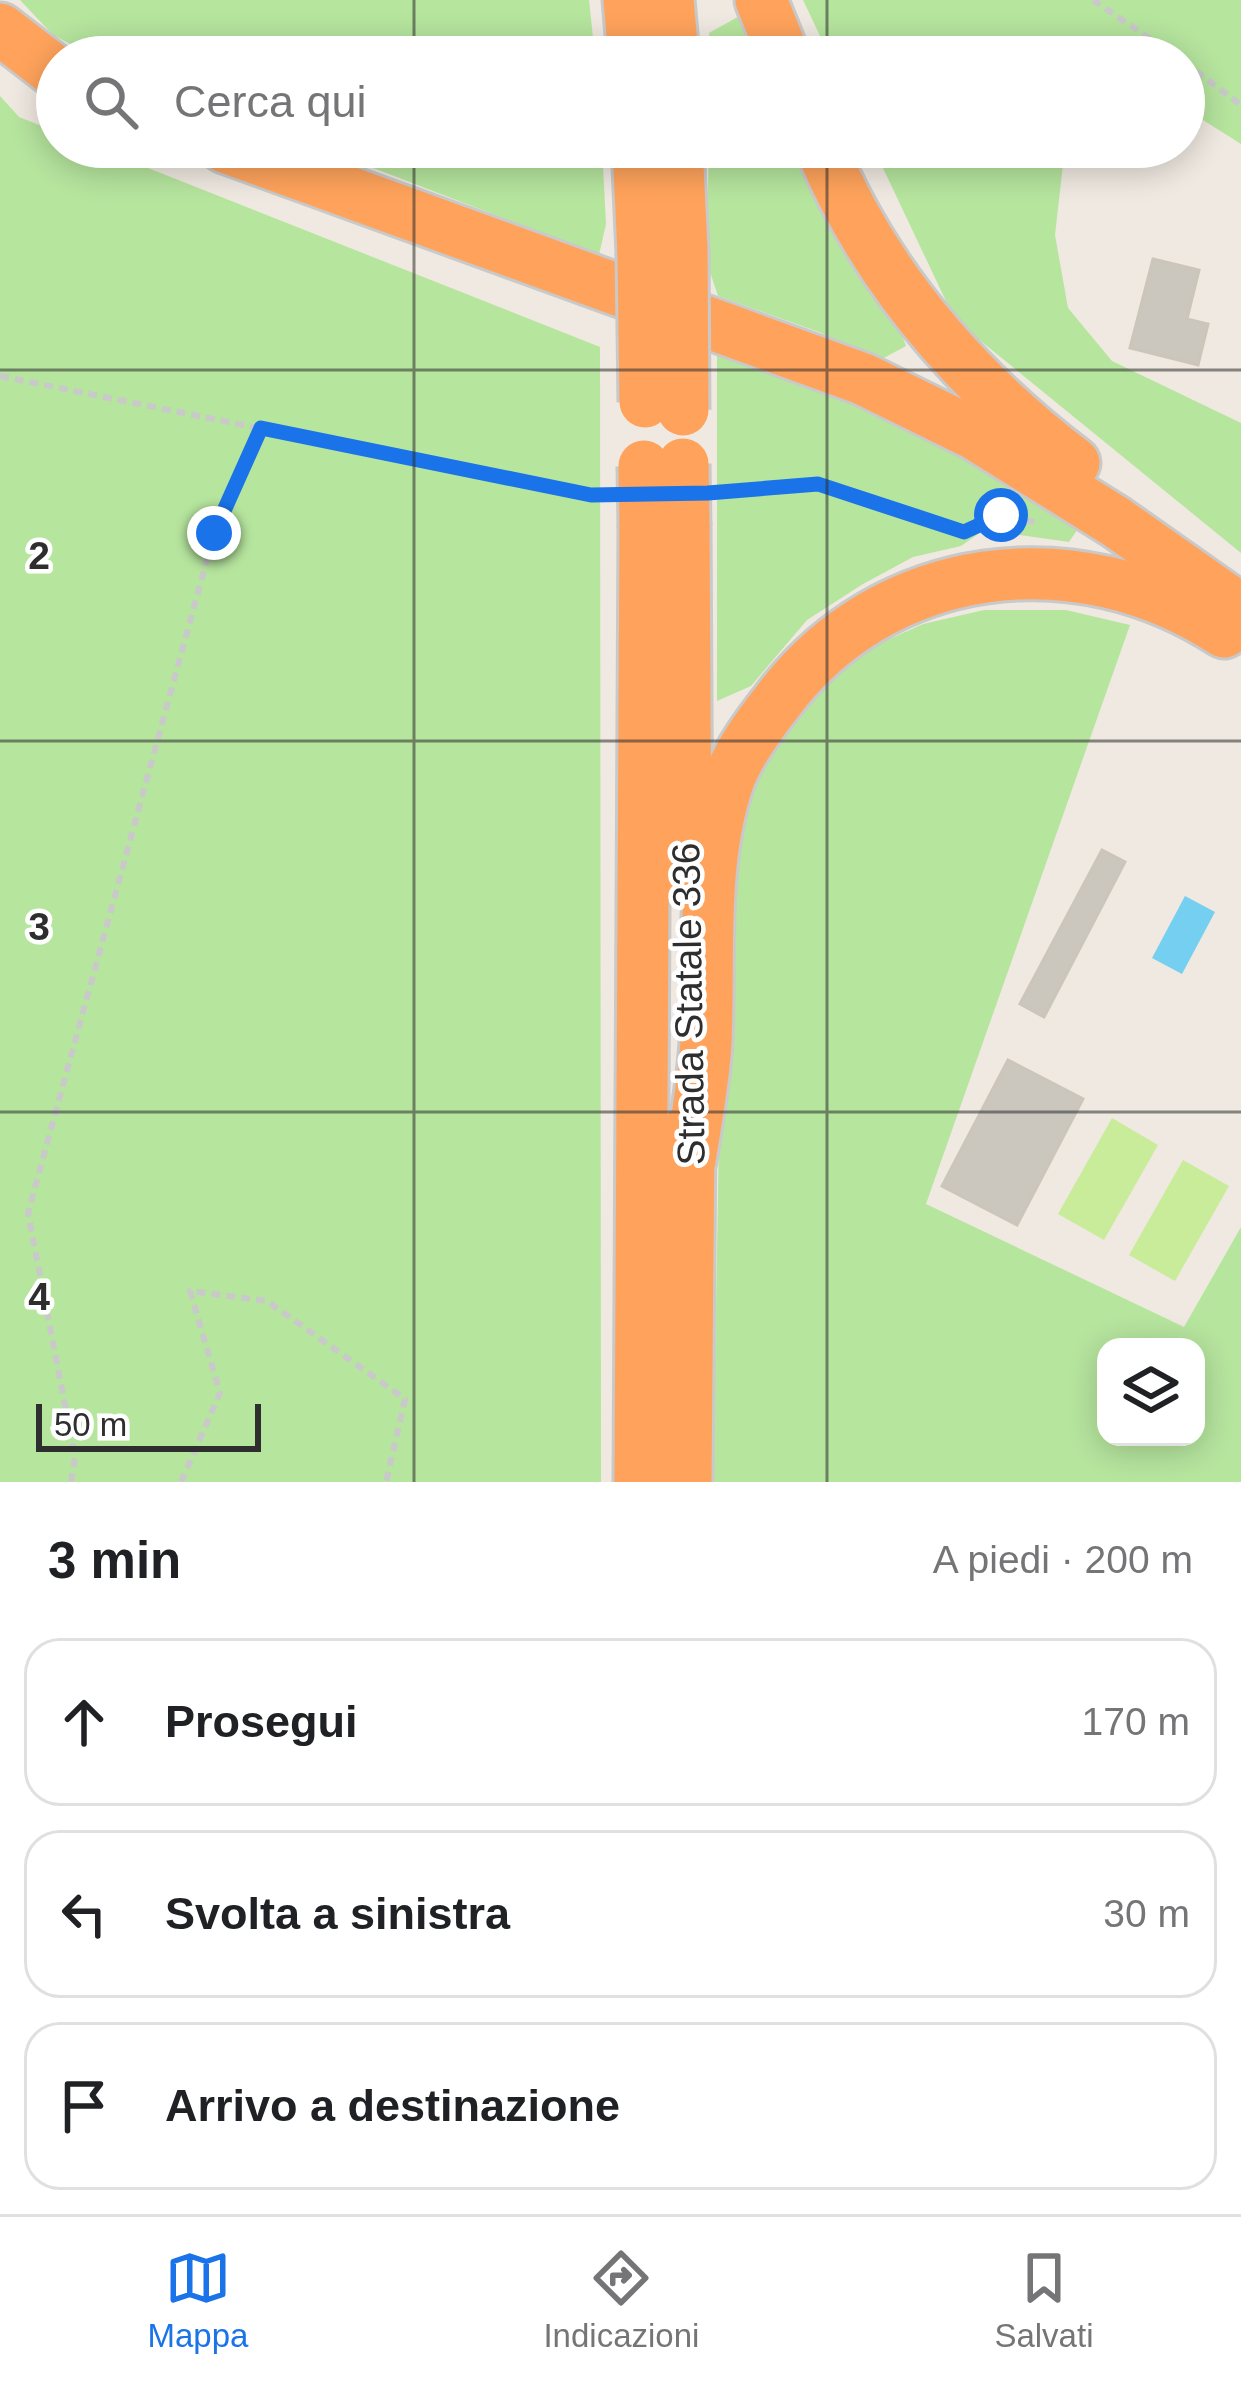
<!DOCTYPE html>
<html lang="it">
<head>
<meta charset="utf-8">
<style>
  body { margin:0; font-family:Helvetica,sans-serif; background:#f6f6f6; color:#202124 }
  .controls { position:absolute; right:36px; bottom:36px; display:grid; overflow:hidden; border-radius:24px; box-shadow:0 6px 30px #0003 }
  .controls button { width:108px; height:108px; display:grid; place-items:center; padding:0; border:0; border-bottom:3px solid #e0e0e0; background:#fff; color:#202124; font:60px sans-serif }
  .scale { position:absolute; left:36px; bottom:30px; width:225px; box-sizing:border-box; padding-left:12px; border:6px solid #2e2e2e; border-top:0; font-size:33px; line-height:42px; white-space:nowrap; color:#2e2e2e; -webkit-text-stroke:9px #fff; paint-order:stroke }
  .stop { position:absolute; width:36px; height:36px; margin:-27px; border:9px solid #1a73e8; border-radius:50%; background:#fff }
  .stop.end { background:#1a73e8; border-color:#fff; box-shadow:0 3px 12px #0008 }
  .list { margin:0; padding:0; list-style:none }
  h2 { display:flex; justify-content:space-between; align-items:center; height:156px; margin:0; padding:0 48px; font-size:51px }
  h2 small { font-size:39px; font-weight:400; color:#757577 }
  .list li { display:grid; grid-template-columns:78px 1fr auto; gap:36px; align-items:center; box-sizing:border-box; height:168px; margin:0 24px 24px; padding:0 24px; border:3px solid #e0e0e0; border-radius:36px }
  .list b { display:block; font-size:45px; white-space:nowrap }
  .list em { font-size:39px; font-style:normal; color:#757577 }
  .icon { flex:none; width:66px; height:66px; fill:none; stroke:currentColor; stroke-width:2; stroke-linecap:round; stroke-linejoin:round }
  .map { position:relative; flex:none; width:1241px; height:1482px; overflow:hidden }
  .search { position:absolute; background:#fff; box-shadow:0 6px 30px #0003; left:36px; right:36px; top:36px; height:132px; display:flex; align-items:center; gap:30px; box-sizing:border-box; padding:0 42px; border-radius:66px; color:#757577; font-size:45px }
  .sheet { height:732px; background:#fff }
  nav { display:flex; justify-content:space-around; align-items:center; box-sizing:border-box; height:168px; border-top:3px solid #e0e0e0; background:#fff; font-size:33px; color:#757577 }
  nav a { display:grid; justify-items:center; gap:6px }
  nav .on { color:#1a73e8 }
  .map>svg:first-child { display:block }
  .green { fill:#b6e59e; fill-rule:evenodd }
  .pitch { fill:#c9ec9a }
  .water { fill:#75cff0 }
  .building { fill:#cbc7bf; stroke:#cbc5ba; stroke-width:3 }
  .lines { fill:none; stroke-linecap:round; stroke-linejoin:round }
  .highway-casing { stroke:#c9c9c9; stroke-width:57 }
  .path { stroke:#c9c9c9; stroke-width:6; stroke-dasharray:9 6; stroke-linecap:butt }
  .highway { stroke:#ffa35c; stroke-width:51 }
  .highway-bridge-casing { stroke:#c9c9c9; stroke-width:57; stroke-linecap:butt }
  .highway-bridge { stroke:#ffa35c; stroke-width:51 }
  .route { stroke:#1a73e8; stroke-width:15 }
  .grid { fill:none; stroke:#2e2e2e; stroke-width:3; stroke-opacity:0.55 }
  .labels { text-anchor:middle; stroke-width:9; stroke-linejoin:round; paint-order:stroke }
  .street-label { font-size:39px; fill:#2e2e2e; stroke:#fff }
  .grid-label { font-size:39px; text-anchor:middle; font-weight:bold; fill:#2e2e2e; stroke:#fff; stroke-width:9; stroke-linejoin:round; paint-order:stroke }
</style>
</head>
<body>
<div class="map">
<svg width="1241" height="1482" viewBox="0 0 1241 1482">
  <rect width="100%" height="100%" fill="#efe9e1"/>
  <g class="green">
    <path d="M20,0h569l6,57h-500l-42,-22z"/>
    <path d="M803,0h438v144l-57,-36v-51h-354z"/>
    <path d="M743,14l13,43h-46l-1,-24z"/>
    <path d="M0,96l19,21 38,15v15h38l505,200 1,1135h-601z"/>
    <path d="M319,147h283l4,77 -7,31z"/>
    <path d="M709,147h99l86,167 12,32 -26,14 -61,-28 -101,-36 -12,-36z"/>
    <path d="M873,147h192l-10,88 13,73 44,53 129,62v130l-286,-233z"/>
    <path d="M717,346l184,72 182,103 -14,21 -85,-12 -23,16 -48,11 -50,27 -56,36 -56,66 -34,15z"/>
    <path d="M984,610h82l64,15 -204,579 258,123 57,-100v255h-528l10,-576 27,-120 27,-47 53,-63 44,-30 49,-22zM1106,1347h90v90h-90z"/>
  </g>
  <g class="pitch">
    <path d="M1112,1118l46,27 -54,95 -46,-26z"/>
    <path d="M1183,1160l46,26 -54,95 -46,-26z"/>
  </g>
  <path class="water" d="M1185,896l30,16 -33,62 -30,-16z"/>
  <g class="building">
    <path d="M1153,259l46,11 -12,49 21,5 -10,41 -68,-17z"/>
    <path d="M1102,850l23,12 -81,155 -24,-13z"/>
    <path d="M1008,1060l75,39 -66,126 -75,-39z"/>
  </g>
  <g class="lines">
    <g class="highway-casing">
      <g id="highway">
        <path d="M629,0l5,57"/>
        <path d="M668,0l5,57"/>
        <path d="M761,0l23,57"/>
        <path d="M0,29l57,44"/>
        <path d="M225,147l638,232 112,55 141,88 125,88"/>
        <path d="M638,147l5,106"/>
        <path d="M677,147l5,102"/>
        <path d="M821,147c53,128 144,233 253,316"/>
        <path d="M684,526l2,349"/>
        <path d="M690,1160c6,-39 14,-79 16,-118 4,-87 -6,-179 23,-263 10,-27 30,-54 48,-77 107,-144 300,-166 447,-70"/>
        <path d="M640,1482l5,-954"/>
        <path d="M686,1482l3,-353"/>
      </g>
    </g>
    <g class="path">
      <path d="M1093,0l84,57"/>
      <path d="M1184,62l57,43"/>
      <path d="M0,376l591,119 16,-1"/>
      <path d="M722,492l96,-8 147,47 36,-16 38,8"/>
      <path d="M71,1482l4,-25 -47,-244 186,-679 47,-106"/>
      <path d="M181,1482l39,-89 -30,-102 77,10 138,98 -19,83"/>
    </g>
    <use href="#highway" class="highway"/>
    <g class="highway-bridge-casing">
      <g id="highway-bridge">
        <path d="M682,249l1,161"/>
        <path d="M643,253l2,149"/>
        <path d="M683,464l1,62"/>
        <path d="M644,466l1,62"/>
      </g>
    </g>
    <use href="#highway-bridge" class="highway-bridge"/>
  </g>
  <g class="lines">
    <path class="route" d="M214,533l47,-105 330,67 117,-2 110,-9 146,48 37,-17"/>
  </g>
  <path class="grid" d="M414,0v57M827,0v57M414,147v1335M827,147v1335M0,370h1241M0,741h1241M0,1112h1241"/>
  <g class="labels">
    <g class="street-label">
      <text transform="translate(688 1004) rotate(-91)" y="14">Strada Statale 336</text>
    </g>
  </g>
  <g class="grid-label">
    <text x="39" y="569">2</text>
    <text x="39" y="940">3</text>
    <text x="39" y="1310">4</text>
  </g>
</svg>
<div class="controls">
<button><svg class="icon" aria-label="layers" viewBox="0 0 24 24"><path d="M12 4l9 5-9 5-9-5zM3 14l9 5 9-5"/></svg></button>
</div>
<div class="scale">50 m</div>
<div class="stop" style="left:1001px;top:515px"></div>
<div class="stop end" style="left:214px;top:533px"></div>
<div class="search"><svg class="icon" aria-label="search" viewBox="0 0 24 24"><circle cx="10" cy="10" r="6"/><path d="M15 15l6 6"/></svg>Cerca qui</div>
</div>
<section class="sheet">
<h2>3 min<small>A piedi · 200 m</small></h2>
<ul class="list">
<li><svg class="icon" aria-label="ahead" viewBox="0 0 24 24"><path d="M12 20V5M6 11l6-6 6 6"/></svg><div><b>Prosegui</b></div><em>170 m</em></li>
<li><svg class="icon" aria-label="left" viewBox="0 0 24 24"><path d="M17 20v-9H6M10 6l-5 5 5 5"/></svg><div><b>Svolta a sinistra</b></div><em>30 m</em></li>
<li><svg class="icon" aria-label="arrive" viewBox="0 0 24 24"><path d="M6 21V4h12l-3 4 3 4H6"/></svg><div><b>Arrivo a destinazione</b></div></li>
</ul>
</section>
<nav>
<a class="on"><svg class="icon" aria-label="map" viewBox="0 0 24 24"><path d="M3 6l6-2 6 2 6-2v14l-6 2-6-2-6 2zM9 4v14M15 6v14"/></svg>Mappa</a>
<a><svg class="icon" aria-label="directions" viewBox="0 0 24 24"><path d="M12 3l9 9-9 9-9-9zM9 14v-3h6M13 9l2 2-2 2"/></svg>Indicazioni</a>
<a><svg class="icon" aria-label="saved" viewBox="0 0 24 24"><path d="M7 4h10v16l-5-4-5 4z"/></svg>Salvati</a>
</nav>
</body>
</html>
